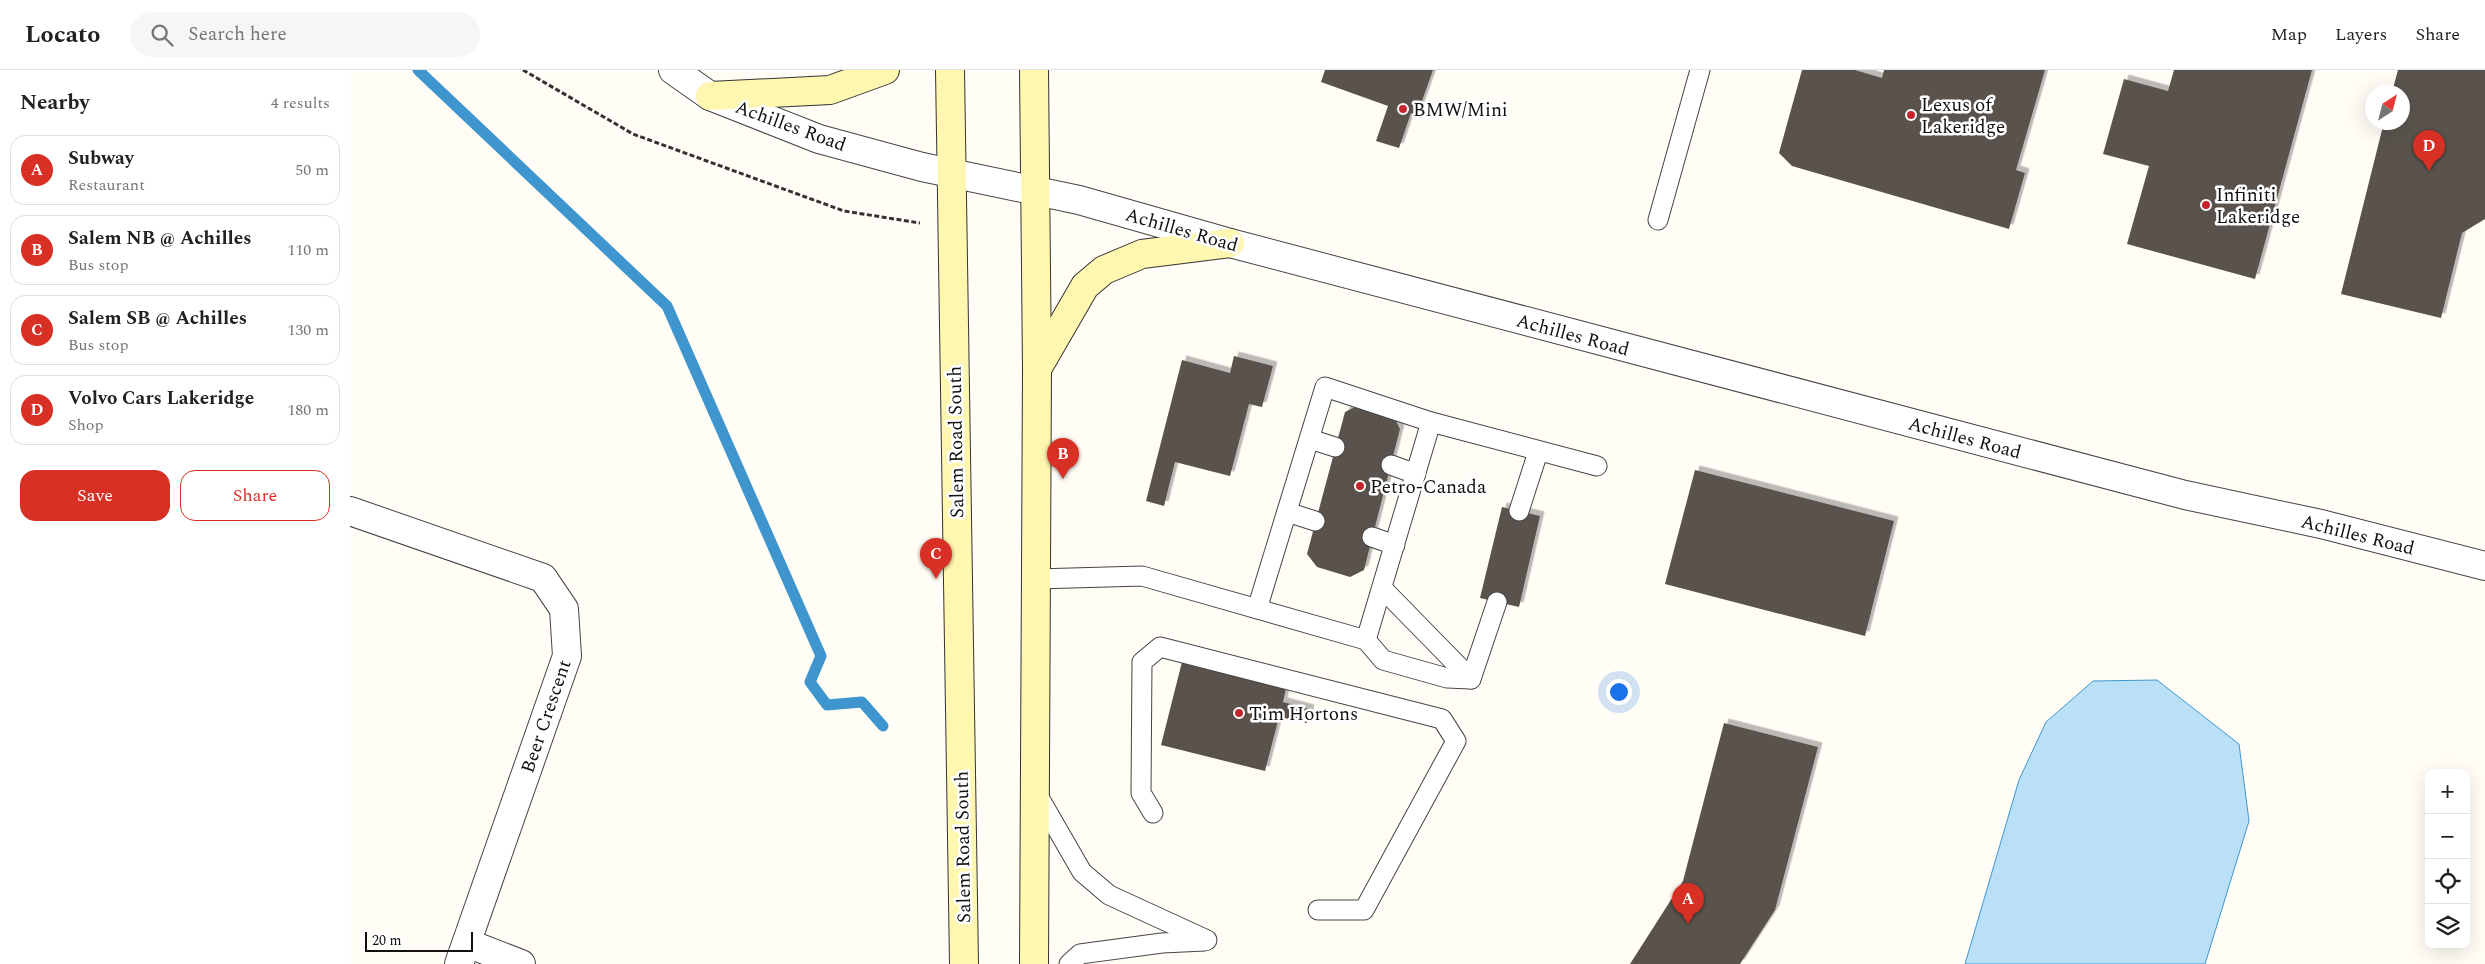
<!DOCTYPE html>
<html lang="en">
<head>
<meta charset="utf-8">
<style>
  body { margin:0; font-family:Spectral,serif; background:#f6f6f6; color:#222 }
  .controls { position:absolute; right:15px; bottom:15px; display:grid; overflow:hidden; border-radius:10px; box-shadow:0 5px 20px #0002 }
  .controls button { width:45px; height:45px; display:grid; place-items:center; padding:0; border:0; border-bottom:1px solid #e0e0e0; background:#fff; color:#222; font:25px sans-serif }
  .compass { position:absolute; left:2015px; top:15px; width:45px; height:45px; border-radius:50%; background:#fff; box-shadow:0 5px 20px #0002; rotate:36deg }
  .scale { position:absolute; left:15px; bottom:12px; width:108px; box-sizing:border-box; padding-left:5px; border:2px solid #111; border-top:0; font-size:14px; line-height:18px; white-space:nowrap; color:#111; -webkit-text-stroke:4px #fff; paint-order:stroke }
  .you { position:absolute; left:1268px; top:621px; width:18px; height:18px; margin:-12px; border:4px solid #fff; border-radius:50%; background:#1a73e8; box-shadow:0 0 0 8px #1a73e833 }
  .badge { display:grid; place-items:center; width:32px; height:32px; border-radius:50%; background:#d93025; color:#fff; font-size:16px; font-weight:700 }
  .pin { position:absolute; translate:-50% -41px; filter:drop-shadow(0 1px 2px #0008) }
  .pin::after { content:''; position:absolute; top:26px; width:18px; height:15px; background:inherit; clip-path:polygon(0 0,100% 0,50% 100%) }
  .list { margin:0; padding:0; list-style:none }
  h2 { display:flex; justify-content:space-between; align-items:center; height:65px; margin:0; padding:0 20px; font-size:21px }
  h2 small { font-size:16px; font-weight:400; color:#767676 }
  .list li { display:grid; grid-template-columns:32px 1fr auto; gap:15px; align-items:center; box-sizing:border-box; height:70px; margin:0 10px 10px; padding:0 10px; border:1px solid #e0e0e0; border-radius:15px }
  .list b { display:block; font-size:19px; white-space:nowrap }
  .list p { margin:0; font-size:16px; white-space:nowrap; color:#767676 }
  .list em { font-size:16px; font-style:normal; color:#767676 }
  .actions { display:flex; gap:10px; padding:15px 20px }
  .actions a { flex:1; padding:11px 0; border:1px solid #d93025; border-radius:15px; text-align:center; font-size:18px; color:#d93025 }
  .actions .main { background:#d93025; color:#fff }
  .icon { flex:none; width:28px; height:28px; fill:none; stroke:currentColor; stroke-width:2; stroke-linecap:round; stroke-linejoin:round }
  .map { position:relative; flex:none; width:2135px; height:894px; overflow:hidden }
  header { display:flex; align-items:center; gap:30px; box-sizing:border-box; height:70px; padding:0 25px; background:#fff; border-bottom:1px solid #e0e0e0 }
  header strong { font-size:24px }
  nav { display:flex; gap:28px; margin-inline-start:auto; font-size:18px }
  .search { width:350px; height:45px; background:#f6f6f6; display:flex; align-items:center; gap:12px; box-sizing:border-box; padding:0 18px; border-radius:28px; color:#767676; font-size:19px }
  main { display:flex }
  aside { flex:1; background:#fff }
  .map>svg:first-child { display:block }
  .water { fill:#b9e0f7; stroke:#3f96cf }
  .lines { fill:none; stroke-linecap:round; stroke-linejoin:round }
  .stream { stroke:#3f96cf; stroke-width:11 }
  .building { fill:#5a524d; filter:url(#shadow) }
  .service-casing { stroke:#444; stroke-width:21 }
  .minor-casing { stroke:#444; stroke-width:30 }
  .tertiary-casing { stroke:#444; stroke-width:30 }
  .secondary-casing { stroke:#333; stroke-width:30 }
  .path { stroke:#333; stroke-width:3; stroke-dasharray:5 2.5; stroke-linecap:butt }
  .service { stroke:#fff; stroke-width:19 }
  .minor { stroke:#fff; stroke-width:28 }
  .tertiary { stroke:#fff; stroke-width:28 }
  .secondary { stroke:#fff6b0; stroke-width:28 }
  .poi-dot { fill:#c4262e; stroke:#fff; stroke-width:2 }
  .labels { text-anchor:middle; stroke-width:5; stroke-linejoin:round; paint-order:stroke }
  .poi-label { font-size:19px; fill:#111; stroke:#fff; text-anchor:start }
  .street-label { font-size:19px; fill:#111; stroke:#fff }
</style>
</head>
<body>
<header>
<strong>Locato</strong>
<div class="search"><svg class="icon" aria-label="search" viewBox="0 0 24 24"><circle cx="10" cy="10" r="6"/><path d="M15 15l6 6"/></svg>Search here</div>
<nav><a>Map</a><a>Layers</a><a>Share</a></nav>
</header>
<main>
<aside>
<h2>Nearby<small>4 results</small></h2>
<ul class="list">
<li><span class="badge">A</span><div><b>Subway</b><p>Restaurant</p></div><em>50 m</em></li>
<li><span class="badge">B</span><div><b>Salem NB @ Achilles</b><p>Bus stop</p></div><em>110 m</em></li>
<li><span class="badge">C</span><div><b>Salem SB @ Achilles</b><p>Bus stop</p></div><em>130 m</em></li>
<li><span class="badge">D</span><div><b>Volvo Cars Lakeridge</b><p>Shop</p></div><em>180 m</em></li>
</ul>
<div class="actions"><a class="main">Save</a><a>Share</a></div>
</aside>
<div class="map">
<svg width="2135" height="894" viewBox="0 0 2135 894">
  <defs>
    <filter id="shadow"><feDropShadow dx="4.5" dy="-4.5" stdDeviation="0" flood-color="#0004"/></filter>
  </defs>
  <rect width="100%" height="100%" fill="#fffdf5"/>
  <path class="water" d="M1807,610l82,64 10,77 -44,143h-240l54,-184 27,-58 47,-41z"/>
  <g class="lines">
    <path class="stream" d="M68,0l249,236 154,350 -11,26 17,23 35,-3 21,24"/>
  </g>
  <g class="building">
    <path d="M975,0h108l-16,45 -6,-2 -12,35 -23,-7 12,-35 -67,-24z"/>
    <path d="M1452,0h53l27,8 2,-8h161l-29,100 9,3 -16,56 -217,-63 -13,-13z"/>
    <path d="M1824,0h138l-57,209 -128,-35 22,-78 -46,-12 21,-75 44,12z"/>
    <path d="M2048,0h87v149l-23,14 -21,85 -100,-24 43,-172h18v-30h-10z"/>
    <path d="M884,286l39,10 -11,41 -13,-3 -19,72 -55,-14 -11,44 -18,-5 36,-141 48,13z"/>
    <path d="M1007,336l36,9 7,14 -36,141 -14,7 -33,-10 -10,-13 38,-142z"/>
    <path d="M1345,400l199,51 -29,115 -200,-52z"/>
    <path d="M1152,437l38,9 -21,91 -39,-9z"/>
    <path d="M833,588l104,26 -4,18 27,7 -3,14 -28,-6 -14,54 -104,-26z"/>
    <path d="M1374,653l94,24 -43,163 -35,54h-110l53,-83z"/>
  </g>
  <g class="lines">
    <g class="service-casing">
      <g id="service">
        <path d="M1308,150l42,-150"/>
        <path d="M1081,352l166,44"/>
        <path d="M960,369l25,8"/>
        <path d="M1041,395l25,9"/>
        <path d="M1169,441l19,-59"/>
        <path d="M937,442l28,9"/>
        <path d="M1022,467l23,8"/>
        <path d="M686,509l106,-3 224,64 17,20 64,18 24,1 26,-77"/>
        <path d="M1032,518l89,91"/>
        <path d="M907,539l68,-222 106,35 -65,218"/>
        <path d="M687,724l45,78 27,23 98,45"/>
        <path d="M803,743l-12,-20 1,-131 18,-15 282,72 14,22 -92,169h-46"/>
        <path d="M719,894l11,-10 82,-11 43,-2"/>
      </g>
    </g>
    <g class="minor-casing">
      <g id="minor">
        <path d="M0,441l193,67 21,31 3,47 -108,308"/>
        <path d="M117,873l54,21"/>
      </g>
    </g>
    <g class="tertiary-casing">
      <path id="tertiary" d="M323,0l37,26 109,43 103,28 157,33 151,43 955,252 136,29 164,42"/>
    </g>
    <g class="secondary-casing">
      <g id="secondary">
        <path d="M600,0l14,894"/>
        <path d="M360,26l120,-6 55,-20"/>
        <path d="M687,299l48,-83 19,-16 38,-16 88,-11"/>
        <path d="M684,894l3,-595 -3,-299"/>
      </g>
    </g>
    <path class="path" d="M173,0l110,64 211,77 76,12"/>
    <use href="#service" class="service"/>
    <use href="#minor" class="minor"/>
    <use href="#tertiary" class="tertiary"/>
    <use href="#secondary" class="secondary"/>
  </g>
  <g class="poi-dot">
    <circle cx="1053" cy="39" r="5"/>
    <circle cx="1561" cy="45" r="5"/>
    <circle cx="1856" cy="135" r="5"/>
    <circle cx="1010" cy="416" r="5"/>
    <circle cx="889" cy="643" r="5"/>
  </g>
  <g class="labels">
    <g class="poi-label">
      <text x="1571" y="41">Lexus of<tspan x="1571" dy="22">Lakeridge</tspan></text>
      <text x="1063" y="46">BMW/Mini</text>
      <text x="1866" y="131">Infiniti<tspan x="1866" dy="22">Lakeridge</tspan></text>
      <text x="1020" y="423">Petro-Canada</text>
      <text x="899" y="650">Tim Hortons</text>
    </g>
    <g class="street-label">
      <text transform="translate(441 55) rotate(20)" y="7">Achilles Road</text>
      <text transform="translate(832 159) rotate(16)" y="7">Achilles Road</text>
      <text transform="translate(1223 264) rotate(15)" y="7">Achilles Road</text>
      <text transform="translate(1615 367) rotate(15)" y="7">Achilles Road</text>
      <text transform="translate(605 372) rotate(-91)" y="7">Salem Road South</text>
      <text transform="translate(2008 464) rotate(14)" y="7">Achilles Road</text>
      <text transform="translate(195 646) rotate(-71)" y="7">Beer Crescent</text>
      <text transform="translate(612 777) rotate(-91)" y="7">Salem Road South</text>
    </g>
  </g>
</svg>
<div class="controls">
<button>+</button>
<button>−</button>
<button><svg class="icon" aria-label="locate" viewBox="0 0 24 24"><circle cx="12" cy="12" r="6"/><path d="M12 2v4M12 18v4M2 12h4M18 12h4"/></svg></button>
<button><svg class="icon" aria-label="layers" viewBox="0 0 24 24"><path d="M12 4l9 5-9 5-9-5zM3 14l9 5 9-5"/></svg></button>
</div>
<svg class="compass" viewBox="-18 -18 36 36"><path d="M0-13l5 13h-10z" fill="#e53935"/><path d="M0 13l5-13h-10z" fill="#767676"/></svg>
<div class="scale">20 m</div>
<div class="you"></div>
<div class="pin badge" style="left:1338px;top:854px">A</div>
<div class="pin badge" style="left:713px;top:409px">B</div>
<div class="pin badge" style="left:586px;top:509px">C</div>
<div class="pin badge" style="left:2079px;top:101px">D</div>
</div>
</main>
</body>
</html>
